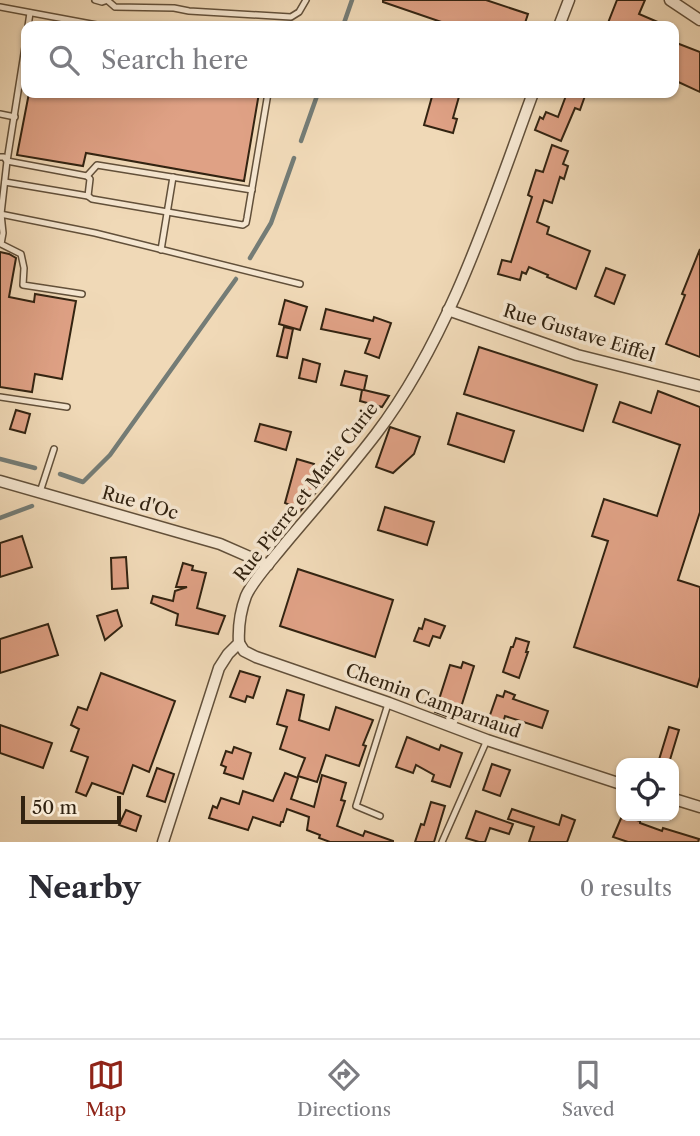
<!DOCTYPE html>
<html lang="en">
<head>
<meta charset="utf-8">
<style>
  body { margin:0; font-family:"Libre Caslon Text",serif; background:#f7f7f7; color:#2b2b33 }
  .controls { position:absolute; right:21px; bottom:21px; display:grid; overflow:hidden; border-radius:14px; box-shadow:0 2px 5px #0004 }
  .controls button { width:63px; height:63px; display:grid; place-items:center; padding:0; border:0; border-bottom:2px solid #e1e1e2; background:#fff; color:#2b2b33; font:35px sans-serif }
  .scale { position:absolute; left:21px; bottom:18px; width:100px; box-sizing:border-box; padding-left:7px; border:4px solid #322311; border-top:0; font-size:19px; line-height:24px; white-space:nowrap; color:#322311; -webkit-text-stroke:5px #f5e6d0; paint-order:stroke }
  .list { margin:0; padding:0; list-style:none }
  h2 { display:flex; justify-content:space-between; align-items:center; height:91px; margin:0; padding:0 28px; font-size:30px }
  h2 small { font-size:23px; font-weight:400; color:#7c7c81 }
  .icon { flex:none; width:38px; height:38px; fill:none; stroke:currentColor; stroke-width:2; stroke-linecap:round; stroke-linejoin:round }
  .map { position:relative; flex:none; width:700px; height:842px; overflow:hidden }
  .search { position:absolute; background:#fff; box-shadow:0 2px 5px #0004; left:21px; right:21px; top:21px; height:77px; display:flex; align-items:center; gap:18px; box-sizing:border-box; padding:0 24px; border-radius:14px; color:#7c7c81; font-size:26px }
  .sheet { height:196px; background:#fff }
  nav { display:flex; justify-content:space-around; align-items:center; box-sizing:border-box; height:98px; border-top:2px solid #e1e1e2; background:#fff; font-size:19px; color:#7c7c81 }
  nav a { display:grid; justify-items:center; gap:4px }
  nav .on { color:#8f2418 }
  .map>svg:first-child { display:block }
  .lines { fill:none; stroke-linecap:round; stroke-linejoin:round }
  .stream { stroke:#747c76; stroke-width:4.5 }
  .building { fill:#dfa185; stroke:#322311; stroke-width:2 }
  .lane-casing { stroke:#62503a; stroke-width:8 }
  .street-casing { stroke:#62503a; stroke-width:13 }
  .lane { stroke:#f5e6d0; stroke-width:5 }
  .street { stroke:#f5e6d0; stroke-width:10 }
  .labels { text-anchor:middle; stroke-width:7; stroke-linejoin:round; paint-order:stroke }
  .street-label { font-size:18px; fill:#322311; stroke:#f5e6d0 }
</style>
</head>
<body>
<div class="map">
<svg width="700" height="842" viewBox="0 0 700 842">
  <rect width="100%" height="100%" fill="#f0d9b7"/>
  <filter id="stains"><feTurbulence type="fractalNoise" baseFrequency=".00286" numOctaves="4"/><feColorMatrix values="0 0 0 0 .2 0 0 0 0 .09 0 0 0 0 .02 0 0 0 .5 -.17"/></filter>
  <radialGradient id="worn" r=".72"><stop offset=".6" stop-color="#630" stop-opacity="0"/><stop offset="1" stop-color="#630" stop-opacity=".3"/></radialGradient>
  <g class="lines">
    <g class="stream">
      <path d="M343,26l9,-26"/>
      <path d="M301,141l17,-48"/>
      <path d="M250,258l21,-35 23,-65"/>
      <path d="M0,459l35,9"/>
      <path d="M60,474l23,8 27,-27 126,-176"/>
      <path d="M0,518l32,-12"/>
    </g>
  </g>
  <g class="building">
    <path d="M383,0h103l42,14 -4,12h-71l-70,-24z"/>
    <path d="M617,0h28l-6,14 28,12h-52l-7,-3z"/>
    <path d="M674,42l26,10v40l-26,-12z"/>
    <path d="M29,93h230l-15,88 -158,-28 -3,13 -66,-11z"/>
    <path d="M433,93l14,3 1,-3h12l-7,25 4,1 -4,14 -29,-8z"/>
    <path d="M567,93h19l-6,17 -5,-2 -14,33 -26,-11 5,-13 3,2 3,-7 12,5z"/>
    <path d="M552,145l16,6 -5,13 5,2 -4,13 -4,-2 -8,26 -8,-3 -7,22 12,5 -2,7 43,17 -14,38 -29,-12 1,-2 -19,-8 -3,7 -4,-2 -2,8 -22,-6 4,-14 9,2 21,-65 -4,-2 8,-25 7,2z"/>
    <path d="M700,249v108l-34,-13 19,-49 -3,-1z"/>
    <path d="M0,252l9,2 7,4 -7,39 25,5 1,-8 41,7 -14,78 -27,-5 -3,18 -32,-5z"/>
    <path d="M606,268l19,7 -11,29 -19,-8z"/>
    <path d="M285,300l22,7 -7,23 -21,-6z"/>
    <path d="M326,309l47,12 1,-4 17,6 -12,35 -14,-5 5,-14 -49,-10z"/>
    <path d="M284,327l9,2 -6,29 -10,-2z"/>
    <path d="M479,347l118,38 -14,46 -119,-37z"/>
    <path d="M303,359l17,5 -4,18 -17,-4z"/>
    <path d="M345,371l22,5 -3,14 25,6 -7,11 -22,-6 2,-11 -21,-5z"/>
    <path d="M658,391l42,16v105l-22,68 22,7v90l-3,10 -123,-40 34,-106 -16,-5 12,-37 53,17 23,-71 -67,-23 7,-20 31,11z"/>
    <path d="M16,410l14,4 -5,19 -15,-4z"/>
    <path d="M457,413l57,18 -10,31 -56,-18z"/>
    <path d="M260,424l31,8 -5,18 -31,-9z"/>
    <path d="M390,427l30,10 -6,17 -21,19 -17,-6z"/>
    <path d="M297,459l17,5 -1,4 14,11 -48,58 -3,-2 14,-30 -5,-2z"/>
    <path d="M385,507l49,15 -7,23 -49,-15z"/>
    <path d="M22,536l10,31 -32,10v-34z"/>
    <path d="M126,557l2,31 -16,1 -1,-31z"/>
    <path d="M183,563l10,3 -1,4 14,3 -9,35 28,8 -7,18 -42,-9 2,-11 -27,-11 2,-7 20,5 2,-10 12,-4h-11z"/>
    <path d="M298,569l95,31 -18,57 -95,-31z"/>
    <path d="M117,610l5,16 -17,14 -8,-24z"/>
    <path d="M425,619l20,7 -5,12 -7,-2 -4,10 -15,-5 5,-13 3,1z"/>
    <path d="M48,624l10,31 -58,18v-34z"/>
    <path d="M516,638l13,4 -3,10h2l-9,26 -16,-6 8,-25h2z"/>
    <path d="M463,662l11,4 -17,54 -22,-8 15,-47 11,3z"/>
    <path d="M240,671l20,6 -7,21 -6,-2 -2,6 -15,-5z"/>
    <path d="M101,673l74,28 -26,71 -16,-7 -10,29 -31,-11 -6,13 -10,-4 12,-35 -17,-6 8,-22 -8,-4 7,-18 9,3z"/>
    <path d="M287,690l17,5 -5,25 30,10 7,-23 37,13 -10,25 3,1 -7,20 -33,-11 -9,27 -19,-6 7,-18 -25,-9 7,-22 -10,-3z"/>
    <path d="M505,691l10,4 -2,4 35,12 -6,17 -37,-12 -2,7 -14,-5 8,-23 6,2z"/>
    <path d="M0,725l52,18 -9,25 -43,-15z"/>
    <path d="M669,727l10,3 -10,33h-11z"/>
    <path d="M407,737l32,13 2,-5 21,8 -12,34 -18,-6 2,-6 -18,-10 -3,8 -17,-6z"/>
    <path d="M234,747l17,6 -8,26 -19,-6 2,-6 -5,-2 5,-14 6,2z"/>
    <path d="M492,764l18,6 -10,26 -17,-6z"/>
    <path d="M157,768l17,6 -9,28 -18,-6z"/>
    <path d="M285,773l13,5 -7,21 23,8 8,-32 24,8 -5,17 4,1 -8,25 26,10 2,-5 28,10v1h-63l-11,-4 1,-3 -13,-5 2,-13 -22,-8 -4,13h-2l-1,4 -27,-9 -5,13 -39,-12 4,-12 4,2 4,-10 18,6 4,-13 30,10z"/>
    <path d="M431,802l14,4 -11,36h-19l6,-18 3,1z"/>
    <path d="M512,809l47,16 3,-10 13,5 -8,22h-38l5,-15 -26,-8z"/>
    <path d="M126,810l15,6 -5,15 -17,-6z"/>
    <path d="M476,811l37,13 -4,10 -19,-6 -5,14h-6l-13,-4z"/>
    <path d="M622,816l18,5v2l22,8 1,-3 36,11 -1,3h-70l-15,-5z"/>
  </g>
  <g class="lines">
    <g class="lane-casing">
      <g id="lane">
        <path d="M95,0l7,2 6,-2"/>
        <path d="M107,0l8,7 59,1 15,3 102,6 8,-5 7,-12"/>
        <path d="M0,7l102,19"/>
        <path d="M28,26l2,-13"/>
        <path d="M26,41l-19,120 -6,53 2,19 -2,11 20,10 3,14 -1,17 59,9"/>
        <path d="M0,114l15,3"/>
        <path d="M0,157h4l3,4 80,15"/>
        <path d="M87,176l3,3 -2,17 4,3 151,26 3,-2 1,-5 21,-125"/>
        <path d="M87,176l10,-11 155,25"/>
        <path d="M5,182l83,14"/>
        <path d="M0,214l95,19 205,51"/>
        <path d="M161,250l12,-73"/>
        <path d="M0,397l67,10"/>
        <path d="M40,492l14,-43"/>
        <path d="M380,816l-24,-10 32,-102"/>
        <path d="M442,842l45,-102"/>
      </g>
    </g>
    <g class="street-casing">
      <g id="street">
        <path d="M670,0l30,20"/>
        <path d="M559,26l10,-26"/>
        <path d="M448,310l129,45 123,31"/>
        <path d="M0,481l220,63 48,21"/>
        <path d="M239,643l5,8 12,6 133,46 98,37 134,44"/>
        <path d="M674,799l26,8"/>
        <path d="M163,842l56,-174 9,-14 11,-11c-1,-17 1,-31 7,-47 7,-16 27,-37 38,-51 31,-37 63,-73 92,-111 74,-97 115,-227 157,-341"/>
      </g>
    </g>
    <use href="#lane" class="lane"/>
    <use href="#street" class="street"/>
  </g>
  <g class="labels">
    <g class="street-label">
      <text transform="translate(579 333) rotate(17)" y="6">Rue Gustave Eiffel</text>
      <text transform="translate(306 492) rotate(-52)" y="6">Rue Pierre et Marie Curie</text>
      <text transform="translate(140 503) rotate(16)" y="6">Rue d'Oc</text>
      <text transform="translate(433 701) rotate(20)" y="6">Chemin Camparnaud</text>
    </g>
  </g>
  <rect width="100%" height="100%" filter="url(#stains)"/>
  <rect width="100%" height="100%" fill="url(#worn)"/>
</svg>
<div class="controls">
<button><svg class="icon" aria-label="locate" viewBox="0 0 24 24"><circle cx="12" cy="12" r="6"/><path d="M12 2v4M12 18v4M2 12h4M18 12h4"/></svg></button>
</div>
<div class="scale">50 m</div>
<div class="search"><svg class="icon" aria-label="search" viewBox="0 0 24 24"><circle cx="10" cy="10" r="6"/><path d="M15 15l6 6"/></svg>Search here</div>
</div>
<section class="sheet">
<h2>Nearby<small>0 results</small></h2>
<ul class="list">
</ul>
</section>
<nav>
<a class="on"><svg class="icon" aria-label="map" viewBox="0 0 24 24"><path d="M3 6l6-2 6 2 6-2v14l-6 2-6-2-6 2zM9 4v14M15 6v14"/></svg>Map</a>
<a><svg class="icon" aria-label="directions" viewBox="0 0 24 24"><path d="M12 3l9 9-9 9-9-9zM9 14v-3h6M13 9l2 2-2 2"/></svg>Directions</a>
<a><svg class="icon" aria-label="saved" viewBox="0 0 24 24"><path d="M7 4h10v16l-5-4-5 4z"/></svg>Saved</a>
</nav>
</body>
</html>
